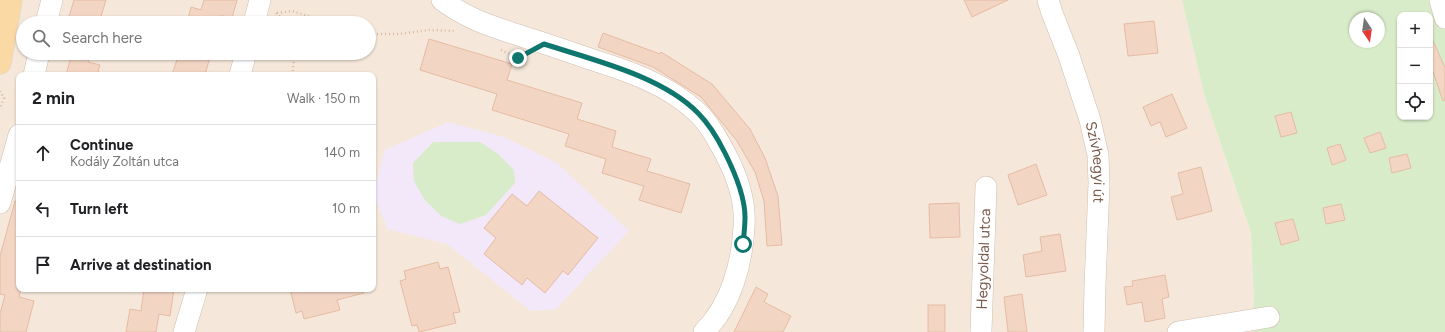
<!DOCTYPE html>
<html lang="en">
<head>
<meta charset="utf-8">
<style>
  body { margin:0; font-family:Figtree,sans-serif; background:#f6f6f6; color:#202124 }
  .controls { position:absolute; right:12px; top:12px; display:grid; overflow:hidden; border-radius:8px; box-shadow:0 1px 3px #0004 }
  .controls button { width:36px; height:36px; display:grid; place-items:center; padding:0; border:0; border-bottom:1px solid #e0e0e0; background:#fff; color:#202124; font:20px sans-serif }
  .compass { position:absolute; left:1349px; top:12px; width:36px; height:36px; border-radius:50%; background:#fff; box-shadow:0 1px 3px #0004; rotate:167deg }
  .stop { position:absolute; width:12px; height:12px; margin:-9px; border:3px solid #0f766e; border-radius:50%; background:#fff }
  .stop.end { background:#0f766e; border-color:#fff; box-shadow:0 1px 4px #0008 }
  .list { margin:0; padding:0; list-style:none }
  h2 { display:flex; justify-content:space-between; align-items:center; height:52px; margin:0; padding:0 16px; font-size:17px }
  h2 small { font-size:13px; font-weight:400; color:#757577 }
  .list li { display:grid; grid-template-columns:26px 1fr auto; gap:12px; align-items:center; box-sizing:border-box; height:56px; padding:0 16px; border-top:1px solid #e0e0e0 }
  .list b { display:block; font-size:15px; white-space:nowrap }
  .list p { margin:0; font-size:13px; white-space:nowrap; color:#757577 }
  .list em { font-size:13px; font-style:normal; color:#757577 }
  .icon { flex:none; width:22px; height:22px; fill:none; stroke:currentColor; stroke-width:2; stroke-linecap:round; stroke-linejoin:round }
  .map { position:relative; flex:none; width:1445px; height:332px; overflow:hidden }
  .search { position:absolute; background:#fff; box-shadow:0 1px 3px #0004; left:16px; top:16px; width:360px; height:44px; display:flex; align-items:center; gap:10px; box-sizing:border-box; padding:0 14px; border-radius:22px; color:#757577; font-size:15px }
  .panel { position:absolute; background:#fff; box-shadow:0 1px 3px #0004; left:16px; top:72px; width:360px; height:220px; border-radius:8px }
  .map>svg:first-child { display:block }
  .residential { fill:#f5e8da; fill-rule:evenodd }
  .education { fill:#f3e8fa }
  .green { fill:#d8ecc9; fill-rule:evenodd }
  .building { fill:#f3d5c3; stroke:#e6bba3 }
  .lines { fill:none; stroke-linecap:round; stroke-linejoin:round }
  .minor-casing { stroke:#d1beb0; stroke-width:22 }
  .major-casing { stroke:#dad1cd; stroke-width:23 }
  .path { stroke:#d9b8a5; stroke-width:2.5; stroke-dasharray:1 3; stroke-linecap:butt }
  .minor { stroke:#fff; stroke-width:21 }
  .major { stroke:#fbd9a5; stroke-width:22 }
  .route { stroke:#0f766e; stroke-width:5 }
  .labels { text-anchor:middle; stroke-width:4; stroke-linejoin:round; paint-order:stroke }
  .street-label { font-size:15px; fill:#7a5c4d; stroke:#fffaf3 }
</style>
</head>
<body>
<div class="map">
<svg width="1445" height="332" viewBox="0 0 1445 332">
  <rect width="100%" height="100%" fill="#fdf6ec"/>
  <path class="residential" d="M0,0h1182l22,94 47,139 4,99h-1255zM23,23h346v30h-346zM19,75h354v214h-354z"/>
  <path class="education" d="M448,122l56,15 53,26 72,68 -73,78 -25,2 -84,-67 -59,-15 -15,-35 12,-44z"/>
  <g class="green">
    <path d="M1182,0h263v332h-190l-4,-99 -47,-139zM1400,15h30v102h-30zM1355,18h24v24h-24z"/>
    <path d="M433,142h47l18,12 16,16 1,13 -29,32 -26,9 -19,-8 -17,-17 -10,-18 -1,-18z"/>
  </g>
  <g class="building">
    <path d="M74,0h32l-7,23h-32z"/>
    <path d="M204,0h33l-5,18 -11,-2 13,3 -1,4h-46l4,-16 10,3z"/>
    <path d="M964,0h44l-36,17z"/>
    <path d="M1154,21l4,32 -30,3 -4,-32z"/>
    <path d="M603,33l57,21 1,-2 51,32 38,45 15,29 13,38 4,49 -15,1 -3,-45 -9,-29 -18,-31 -36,-44 -48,-30 -55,-20z"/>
    <path d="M1430,34l15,34v32l-2,1 -13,-38z"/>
    <path d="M429,39l83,25 -5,16 75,23 -5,16 39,12 -4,16 39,12 -4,12 43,13 -9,29 -42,-13 5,-14 -42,-13 4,-14 -41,-13 4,-12 -77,-24 5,-16 -77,-24z"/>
    <path d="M72,53h19l-3,9 12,3 -3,10h-31z"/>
    <path d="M179,53h32l-6,22h-33z"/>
    <path d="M1172,94l15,34 -21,9 -6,-15 -9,4 -8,-19z"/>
    <path d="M1291,112l6,21 -16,4 -6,-21z"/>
    <path d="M1380,132l6,16 -16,5 -6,-15z"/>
    <path d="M1340,144l6,16 -14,5 -5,-17z"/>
    <path d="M1407,154l4,14 -19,5 -3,-15z"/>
    <path d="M1036,164l11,31 -29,10 -10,-30z"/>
    <path d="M1201,167l11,44 -35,9 -6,-23 12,-3 -5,-21z"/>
    <path d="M539,191l59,47 -30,37 -5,-4 -18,22 -18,-15 -5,7 -38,-31 12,-16 -12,-10 28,-34 15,12z"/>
    <path d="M15,201l4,1v87h2l-2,8 15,4 -8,31h-26v-18l5,-19 -5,-1v-38z"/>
    <path d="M959,203l1,34 -30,1 -1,-34z"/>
    <path d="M1341,204l4,16 -19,4 -3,-16z"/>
    <path d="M1293,219l6,21 -18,5 -6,-22z"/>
    <path d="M1060,234l6,37 -40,6 -3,-22 19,-4 -2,-14z"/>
    <path d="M438,262l2,7 8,-2 12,45 -7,1 3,10 -37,9 -2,-7 -5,1 -12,-45 6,-2 -2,-8z"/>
    <path d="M1165,275l4,22 -7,2 3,19 -20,4 -3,-20 -15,3 -3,-18 9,-1 -1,-5z"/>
    <path d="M756,287l12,7 -4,8 27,14 -8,16h-49z"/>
    <path d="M144,289h30l-4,27 -11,-2 -3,18h-30l4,-23 11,2z"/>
    <path d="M290,289h73l1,4 -27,7 3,10 -36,9 -2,-8 -6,2z"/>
    <path d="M1022,294l5,38h-19l-4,-35z"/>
    <rect x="928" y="305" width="17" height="27"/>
  </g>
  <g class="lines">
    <g class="minor-casing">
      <g id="minor">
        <path d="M442,0c25,19 49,26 79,36 23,7 46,15 69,23 38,12 77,25 107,53 12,11 21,28 29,43 11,21 20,47 18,72 -2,37 -13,78 -40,105"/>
        <path id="s1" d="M1048,0l4,13 17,43 21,64 8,35 1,28 -4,103 -1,46"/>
        <path d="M1440,0l5,18"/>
        <path d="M46,23l6,-23"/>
        <path d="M254,23l6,-23"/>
        <path d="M34,75l5,-22"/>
        <path d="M240,75l6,-22"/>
        <path d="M0,203l19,-68"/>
        <path d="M184,332l13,-43"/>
        <path id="s2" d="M981,332l5,-145"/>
        <path d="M1178,332l91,-15"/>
      </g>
    </g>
    <g class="major-casing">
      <path id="major" d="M0,63l11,-63"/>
    </g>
    <g class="path">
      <path d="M276,13l11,10"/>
      <path d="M277,13l15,-2 39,12"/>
      <path d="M369,34h30l30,-4 27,1"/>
      <path d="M501,50l17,8 5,-3"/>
      <path d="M292,75l3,-22"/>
      <path d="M0,91l4,7 -4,11"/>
    </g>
    <use href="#minor" class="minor"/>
    <use href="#major" class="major"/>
  </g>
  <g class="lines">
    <path class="route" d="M518,58l26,-14c49,16 118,32 154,69 11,11 20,26 27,40 9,18 20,44 20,64 0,9 -1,18 -2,27"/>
  </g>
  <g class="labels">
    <g class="street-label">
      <text dy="5" stroke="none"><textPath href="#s1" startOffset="170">Szívhegyi út</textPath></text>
      <text dy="5" stroke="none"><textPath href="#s2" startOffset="73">Hegyoldal utca</textPath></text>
    </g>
  </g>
</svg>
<div class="controls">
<button>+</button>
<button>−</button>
<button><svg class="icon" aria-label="locate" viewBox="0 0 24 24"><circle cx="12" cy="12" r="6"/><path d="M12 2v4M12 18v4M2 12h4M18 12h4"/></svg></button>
</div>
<svg class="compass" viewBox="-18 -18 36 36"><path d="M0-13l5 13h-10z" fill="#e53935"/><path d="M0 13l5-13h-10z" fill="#757577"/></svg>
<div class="stop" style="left:743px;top:244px"></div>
<div class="stop end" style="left:518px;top:58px"></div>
<div class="search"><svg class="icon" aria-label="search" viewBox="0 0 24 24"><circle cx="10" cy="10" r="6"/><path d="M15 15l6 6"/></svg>Search here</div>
<section class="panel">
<h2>2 min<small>Walk · 150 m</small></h2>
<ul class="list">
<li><svg class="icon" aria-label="ahead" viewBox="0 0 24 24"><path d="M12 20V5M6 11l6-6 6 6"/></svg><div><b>Continue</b><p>Kodály Zoltán utca</p></div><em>140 m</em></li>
<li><svg class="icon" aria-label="left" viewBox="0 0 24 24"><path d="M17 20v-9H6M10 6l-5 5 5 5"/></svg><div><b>Turn left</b></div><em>10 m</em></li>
<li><svg class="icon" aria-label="arrive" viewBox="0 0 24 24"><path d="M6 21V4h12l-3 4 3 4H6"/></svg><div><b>Arrive at destination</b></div></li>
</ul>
</section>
</div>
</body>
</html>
